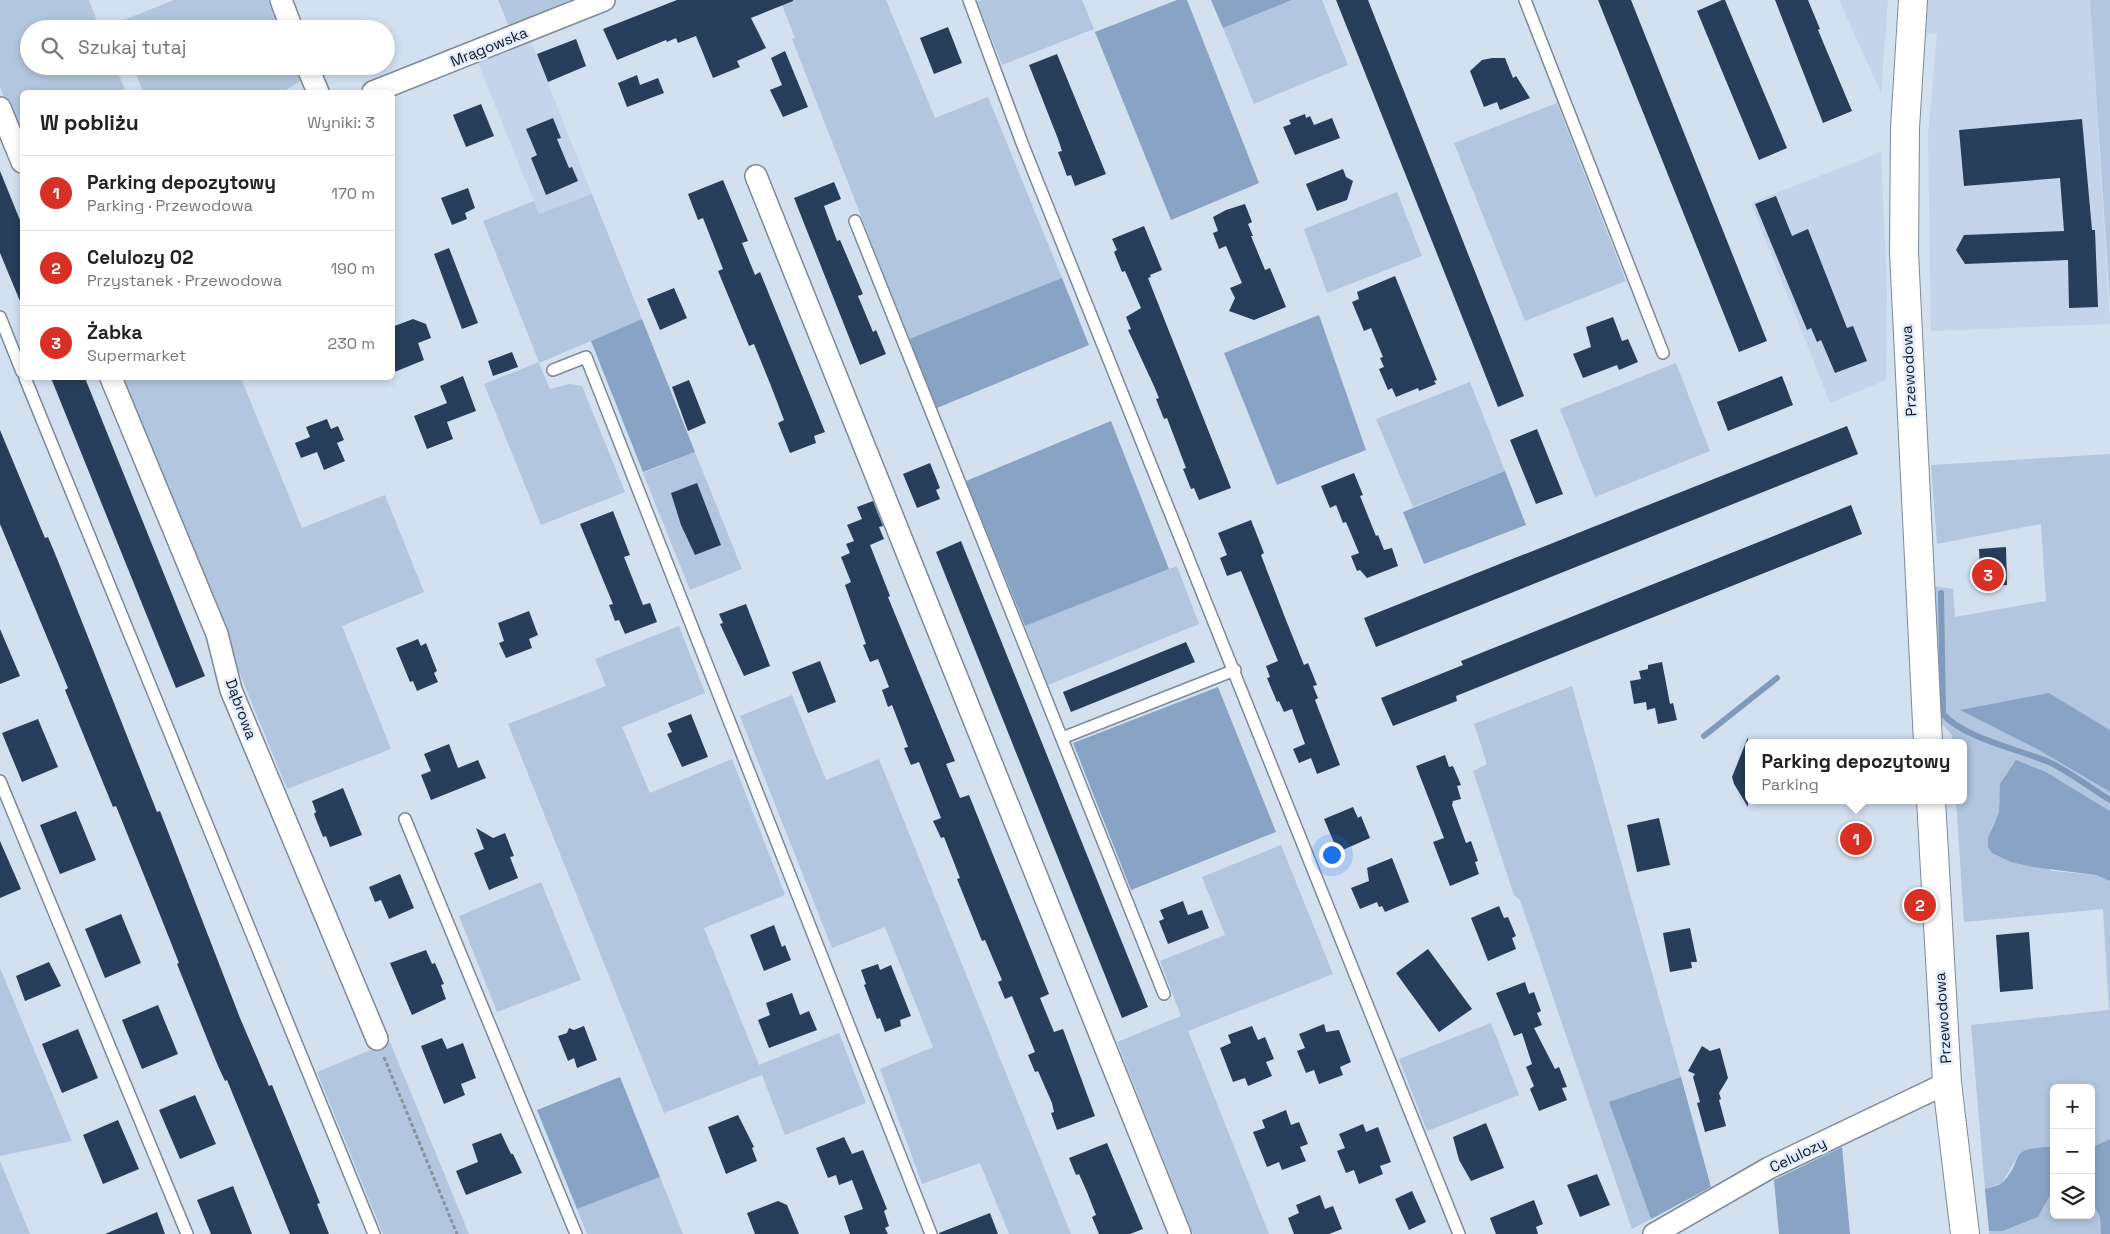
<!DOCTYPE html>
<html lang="pl">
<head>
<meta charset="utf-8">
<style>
  body { margin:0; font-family:"Space Grotesk",sans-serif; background:#f2f2f2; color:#222 }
  .controls { position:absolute; right:15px; bottom:15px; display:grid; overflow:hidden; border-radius:8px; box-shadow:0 2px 8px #0003 }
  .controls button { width:45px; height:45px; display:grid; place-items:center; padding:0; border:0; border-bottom:1px solid #e0e0e0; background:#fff; color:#222; font:25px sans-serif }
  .you { position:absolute; left:1331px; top:854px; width:18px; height:18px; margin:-12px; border:4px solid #fff; border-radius:50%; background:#1a73e8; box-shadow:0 0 0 8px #1a73e833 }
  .badge { display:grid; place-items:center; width:32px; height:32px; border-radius:50%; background:#d93025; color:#fff; font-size:16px; font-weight:700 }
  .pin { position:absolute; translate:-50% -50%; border:2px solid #fff; box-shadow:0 1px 5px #0006 }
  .popup { position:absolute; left:1745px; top:739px; width:222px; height:65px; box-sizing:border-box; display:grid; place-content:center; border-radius:8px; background:#fff; filter:drop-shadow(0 1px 4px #0005); font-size:16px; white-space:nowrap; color:#767676 }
  .popup b { font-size:19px; color:#222 }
  .popup::after { content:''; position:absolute; left:50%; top:100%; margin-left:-10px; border:10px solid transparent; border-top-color:#fff }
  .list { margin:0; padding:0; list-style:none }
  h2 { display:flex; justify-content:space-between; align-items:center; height:65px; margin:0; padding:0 20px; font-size:21px }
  h2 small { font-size:16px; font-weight:400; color:#767676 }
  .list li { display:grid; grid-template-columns:32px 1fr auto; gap:15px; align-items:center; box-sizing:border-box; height:75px; padding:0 20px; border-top:1px solid #e0e0e0 }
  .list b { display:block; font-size:19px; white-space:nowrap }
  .list p { margin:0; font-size:16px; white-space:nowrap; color:#767676 }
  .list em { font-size:16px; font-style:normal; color:#767676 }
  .icon { flex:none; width:28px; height:28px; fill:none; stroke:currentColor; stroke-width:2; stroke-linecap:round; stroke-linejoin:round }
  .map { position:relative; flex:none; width:2110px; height:1234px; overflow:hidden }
  .search { position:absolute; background:#fff; box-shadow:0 2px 8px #0003; left:20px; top:20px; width:375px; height:55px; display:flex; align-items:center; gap:12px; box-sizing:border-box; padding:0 18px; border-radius:28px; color:#767676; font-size:19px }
  .panel { position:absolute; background:#fff; box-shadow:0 2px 8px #0003; left:20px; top:90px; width:375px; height:290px; border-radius:8px }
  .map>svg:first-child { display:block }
  .built { fill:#c3d4eb }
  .green { fill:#b2c6df }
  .forest { fill:#88a3c4 }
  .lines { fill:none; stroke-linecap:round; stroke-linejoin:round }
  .stream { stroke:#809abb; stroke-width:6 }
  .building { fill:#273e5a }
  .lane-casing { stroke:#7d8998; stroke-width:14 }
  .street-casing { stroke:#7d8998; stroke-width:24 }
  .secondary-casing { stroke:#7d8998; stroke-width:30 }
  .path { stroke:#88919d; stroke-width:3; stroke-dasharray:4 2.5; stroke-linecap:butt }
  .lane { stroke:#fff; stroke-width:11 }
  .street { stroke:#fff; stroke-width:21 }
  .secondary { stroke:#fff; stroke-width:28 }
  .labels { text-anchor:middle; stroke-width:5; stroke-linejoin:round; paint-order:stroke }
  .street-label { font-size:15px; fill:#11151b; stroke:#e0edfe }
</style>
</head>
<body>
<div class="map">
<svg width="2110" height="1234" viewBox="0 0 2110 1234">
  <rect width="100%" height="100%" fill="#d3e0f0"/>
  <g class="built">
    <path d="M1839,0h49l-7,93z"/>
    <path d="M1928,0h162l20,324 -179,7 -3,-196 9,-101 -11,-1z"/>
    <path d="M531,41l61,153 -53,20 -61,-151z"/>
    <path d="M1881,152l6,138 -1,90 -56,23 -79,-200z"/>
  </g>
  <g class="green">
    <path d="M0,0h89l11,29h-71v37h86l11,26h-104v50l-22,-55z"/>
    <path d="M174,0h94l12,29h-162l-2,-6z"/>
    <path d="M498,0h77v2l-65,27z"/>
    <path d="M780,0h106l49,118 53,-21 74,181 -153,61 -117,-300 3,-1z"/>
    <path d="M981,0h101l12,29 -92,36 -25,-63z"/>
    <path d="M1292,0h30l26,65 -94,39 -31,-76z"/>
    <path d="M2090,0h20v304z"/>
    <path d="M133,66h162l5,15 -17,11h-140z"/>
    <path d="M1557,103l69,178 -101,40 -71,-178z"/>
    <path d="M1397,192l25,64 -95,37 -23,-64z"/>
    <path d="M592,194l50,125 -103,44 11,26 20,-5 12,2 43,106 -84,33 -57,-141 55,-22 -56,-141 51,-20 5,13z"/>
    <path d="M1676,363l34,88 -115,46 -35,-88z"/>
    <path d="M119,378h122l61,150 83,-33 39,97 -82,34 49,123 -104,40z"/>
    <path d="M1470,382l35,89 -92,36 -37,-88z"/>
    <path d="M695,452l47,117 -52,21 -47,-117z"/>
    <path d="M2110,454v276l-61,-37 -88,17 76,39 73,43v19l-64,-39 -47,25v15l-8,17 61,42 44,4 14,6v258l-19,9v-60h-37v61l-4,-2 -31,7 -17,29 -17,6 -14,-164 138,-15 -6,-101 -139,13 -8,-122h8v-57h-12v-8l-11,-12 -8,-137 20,3 2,28 91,-16 -5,-77 -104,20 -6,-79z"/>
    <path d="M1177,566l22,58 -151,61 -23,-59z"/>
    <path d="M679,626l26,67 -83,34 28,66 82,-34 53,136 -81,33 55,137 80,-32 27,70 -81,32 -23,-60 -98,38 -156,-389 98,-38 -11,-27z"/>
    <path d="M1572,686l109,391 -71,25 41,117 -19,10 -112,-329 -6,-5 -41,-124 14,-7 -13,-40z"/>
    <path d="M792,695l34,85 53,-21 192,475h-62l-29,-71 -58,21 -42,-115 53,-22 -48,-120 -53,21 -92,-232z"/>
    <path d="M1281,845l52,129 -145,57 81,203h-76l-76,-192 64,-26 -21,-55 65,-26 -23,-58z"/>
    <path d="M541,882l40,98 -84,32 -38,-96z"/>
    <path d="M0,968l72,173 -72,15z"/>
    <path d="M1491,1023l28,72 -92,36 -28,-72z"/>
    <path d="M390,1042l79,192h-86l-66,-162z"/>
    <path d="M0,1161l30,73h-30z"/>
    <path d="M660,1177l23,57h-96l-10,-25z"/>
    <path d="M2054,1193v22h37v-16l9,18 1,17h-112v-3h14l35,-14 11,-20z"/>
  </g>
  <g class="forest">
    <path d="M1177,0h10l72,183 -88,37 -76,-188z"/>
    <path d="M1211,0h81l-69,28z"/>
    <path d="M1062,278l27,67 -152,63 -28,-69z"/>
    <path d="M1319,315l47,135 -89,35 -53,-132z"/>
    <path d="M642,319l53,133 -52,20 -52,-131z"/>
    <path d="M1111,421l58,148 -144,57 -59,-145z"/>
    <path d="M1505,471l21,54 -102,39 -21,-52z"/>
    <path d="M1218,687l58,145 -145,58 -58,-147z"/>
    <path d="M2049,693l61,37v62l-73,-43 -77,-39z"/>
    <path d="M2016,760l30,12 64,39v70l-14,-6 -63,-8 -22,-5 -19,-9 -4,-6v-9l11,-26 1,-28z"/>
    <path d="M620,1077l40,100 -83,32 -40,-99z"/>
    <path d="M1681,1077l30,110 -60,32 -42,-117z"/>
    <path d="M2110,1139v95h-9l-1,-17 -9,-18v-51z"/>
    <path d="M1842,1147l8,87h-71l-5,-54z"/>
    <path d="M2050,1147l4,2v44l-5,4 -11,20 -35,14h-14l-4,-42c6,-2 14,-3 18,-7 23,-24 2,-33 47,-35z"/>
  </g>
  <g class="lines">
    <g class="stream">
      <path d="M1941,593l2,121c20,24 79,36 108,49 20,10 40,25 59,37"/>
      <path d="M1704,736l73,-58"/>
    </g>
  </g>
  <g class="building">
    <path d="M677,0h116v1l-42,17 15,30 -29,13 3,6 -27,11 -17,-42 -18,7 -2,-5 -9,4 -1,-2 -49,20 -14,-31z"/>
    <path d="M1336,0h32l156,396 -26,11z"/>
    <path d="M1598,0h33l136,341 -28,11z"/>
    <path d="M1722,0h3l62,148 -28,12 -62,-149z"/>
    <path d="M1775,0h33l12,29 -2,1 34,81 -29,12z"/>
    <path d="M948,27l14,36 -28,11 -14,-36z"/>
    <path d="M576,39l10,27 -38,16 -11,-28z"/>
    <path d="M785,51l23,56 -25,10 -13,-27 12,-5 -11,-27z"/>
    <path d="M1057,54l49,120 -31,12 -4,-11 -4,1 -9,-24 4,-1 -4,-12 -29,-74z"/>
    <path d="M1492,58h13l8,20 3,-2 14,22 -30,12 -3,-8 -13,5 -14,-36 12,-11z"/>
    <path d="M637,75l3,10 18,-7 6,15 -37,14 -9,-24z"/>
    <path d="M481,104l13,32 -28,11 -13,-32z"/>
    <path d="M1305,114l1,4 4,-2 4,9 18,-7 8,20 -45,17 -12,-28 8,-3 -2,-4z"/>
    <path d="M553,118l8,20 -4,1 12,29 3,-1 6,14 -32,14 -15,-37 6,-3 -11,-26z"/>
    <path d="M2082,119l10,111h3l3,77 -29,1 -1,-48 -103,4 -9,-14 8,-15 100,-4 -4,-53 -96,8 -5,-56z"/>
    <path d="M1343,169l3,8 7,4 -6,19 -30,11 -11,-27z"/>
    <path d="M0,171l22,54v81l-22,-53z"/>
    <path d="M723,180l25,61 -6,2 13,32 5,-3 65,160 -11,4 2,7 -26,10 -12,-30 6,-3 -13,-34 -17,-42 -5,2 -31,-75 5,-2 -20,-51 -5,2 -10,-26z"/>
    <path d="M834,182l7,17 -17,7 13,35 3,-1 23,54 -5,2 15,36 3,-2 10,24 -26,11 -66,-167z"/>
    <path d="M468,188l7,20 -10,5 2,6 -15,6 -11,-27z"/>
    <path d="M1776,196l16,40 16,-7 39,99 6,-2 14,35 -32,12 -14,-33 -4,2 -6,-14 -4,2 -52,-126z"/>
    <path d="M1245,204l7,18 -4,2 5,12h-2l14,34 5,-2 16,39 -32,13 -25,-9 6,-13 -5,-10 12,-5 -16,-37 -7,3 -6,-16 5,-2 -5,-14 13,-7z"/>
    <path d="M1144,226l18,44 -12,5 1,2 -3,1 83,210 -32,12 -5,-12 -3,1 -8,-20 3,-1 -19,-50 -3,1 -8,-20 3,-1 -5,-12 -26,-56 3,-1 -5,-12 15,-9 -16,-37 -3,1 -8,-20 3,-2 -5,-11z"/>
    <path d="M449,248l29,75 -16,6 -28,-75z"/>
    <path d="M1395,276l42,104 -3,1 2,3 -17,7 -1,-3 -22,9 -4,-9 -4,2 -9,-21 5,-2 -4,-9 3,-1 -12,-29 -7,3 -12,-29 7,-3 -2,-7z"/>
    <path d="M674,288l13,30 -27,12 -13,-31z"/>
    <path d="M1613,317l9,24 6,-2 10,23 -19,8 -2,-5 -34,13 -10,-24 18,-7 -5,-20z"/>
    <path d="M413,319l13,5 5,14 -13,5 6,17 -32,13v-46z"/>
    <path d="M512,352l6,15 -25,9 -5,-15z"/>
    <path d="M463,376l13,35 -29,11 6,17 -26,10 -13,-33 33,-13 -7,-17z"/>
    <path d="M1782,376l11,29 -65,26 -11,-29z"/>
    <path d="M51,378h34l120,298 -29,12z"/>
    <path d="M689,380l17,43 -18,8 -16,-44z"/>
    <path d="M327,419l4,10 7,-3 6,14 -7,3 8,18 -21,9 -7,-18 -16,6 -6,-15 15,-6 -4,-10z"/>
    <path d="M1847,426l11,28 -482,193 -12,-29z"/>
    <path d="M1537,429l26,65 -27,10 -26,-64z"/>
    <path d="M0,430l45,108 3,-1 10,24 99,251 3,-1 80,207 29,68 3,-1 48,118 -3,1 12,30h-39l-63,-154 -2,1 -7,-15 -41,-102 2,-1 -21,-53 -42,-104 -3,1 -48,-117 3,-2 -68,-164z"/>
    <path d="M930,463l10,25 -4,2 4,9 -23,9 -14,-34z"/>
    <path d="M1354,473l9,22 -3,1 16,40 2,-1 6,15 8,-2 6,18 -31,12 -7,-8 -3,1 -6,-15 8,-3 -13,-31 -3,1 -7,-18 -6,3 -9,-22z"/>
    <path d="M697,483l24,62 -26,10 -14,-30 -10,-32z"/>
    <path d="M873,501l10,25 -4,1 5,12 -14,6 20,51 -2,1 67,164 -9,3 14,34 9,-3 80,199 -9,4 14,34 9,-3 32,87 -38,14 -6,-17 3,-1 -2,-9 -14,-32 -3,1 -7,-17 7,-3 -23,-56 -7,3 -7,-17 4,-2 -17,-40 -3,1 -25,-62 3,-1 -16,-41 -3,1 -8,-17 8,-3 -22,-56 -8,3 -7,-17 4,-1 -9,-24 -7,-18 -4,2 -6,-17 7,-3 -11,-28 -8,3 -7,-17 3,-1 -21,-59 6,-3 -10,-25 9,-4 -4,-9 8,-3 -7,-16 15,-6 -5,-12z"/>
    <path d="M1851,505l11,29 -406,162 1,5 -64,25 -12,-28 82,-33 -2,-4z"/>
    <path d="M613,511l17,44 -6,2 19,48 7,-2 7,19 -32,12 -6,-14 -4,1 -6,-16 4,-1 -33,-80z"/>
    <path d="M1251,520l13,33 -3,2 23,60 20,50 4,-2 9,22 -4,1 5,12 -3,2 25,65 -23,9 -6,-16 -12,5 -6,-14 12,-5 -13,-35 -8,3 -5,-11 -2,1 -10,-24 3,-1 -4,-11 12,-5 -37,-90 -14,5 -7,-18 7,-3 -9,-22z"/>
    <path d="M961,541l187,466 -26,11 -186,-466z"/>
    <path d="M2006,547l1,38 -26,1 -2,-37z"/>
    <path d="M746,604l24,62 -26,10 -24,-52 3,-1 -4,-9z"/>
    <path d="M529,611l9,24 -9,4 3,9 -26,10 -7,-15 5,-2 -6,-18z"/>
    <path d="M0,629l20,47 -20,8z"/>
    <path d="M418,639l3,7 5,-3 11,28 -3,2 4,9 -21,9 -4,-10 -3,1 -14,-34z"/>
    <path d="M1186,642l9,20 -124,50 -8,-20z"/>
    <path d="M820,661l16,41 -28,11 -16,-41z"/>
    <path d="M1662,662l8,42 3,-1 4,17 -19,4 -3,-16 -8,2 -1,-8 -12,2 -4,-23 11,-2 -2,-8 9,-2v-4z"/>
    <path d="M691,714l17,43 -26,10 -15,-33 5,-2 -4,-9z"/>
    <path d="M38,719l20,48 -36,15 -20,-49z"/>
    <path d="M1748,737v70l-14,-23 -2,-7z"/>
    <path d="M449,744l9,24 20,-8 8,18 -55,22 -10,-25 10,-4 -7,-17z"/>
    <path d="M1445,755l4,12 4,-1 8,19 -4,1 4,13 -8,2 -1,4 14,38 5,-2 7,20 -3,1 4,12 -29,12 -17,-44 11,-4 -28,-72z"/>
    <path d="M343,788l19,47 -32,12 -4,-11 -3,1 -9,-23 2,-2 -4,-11z"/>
    <path d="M1353,807l5,11 3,-2 9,22 -32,14 -14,-33z"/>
    <path d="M76,811l20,49 -36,14 -20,-49z"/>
    <path d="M1659,818l11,47 -33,7 -10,-47z"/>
    <path d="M476,828l17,10 12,-5 9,23 -4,1 8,21 -29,12 -15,-37 10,-4z"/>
    <path d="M0,841l21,48 -21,9z"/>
    <path d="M1392,858l17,44 -24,10 -3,-6 -3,1 -2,-5 -17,7 -9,-21 18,-7 -2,-13z"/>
    <path d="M400,874l14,34 -25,11 -8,-19 -6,2 -6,-15z"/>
    <path d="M1183,901l5,14 14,-5 7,18 -41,16 -9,-23 5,-2 -4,-9z"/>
    <path d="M1499,906l5,12 4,-1 8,19 -4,2 4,11 -28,12 -17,-43z"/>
    <path d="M121,914l20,49 -36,15 -20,-49z"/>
    <path d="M774,925l8,22 3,-2 6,15 -27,11 -14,-36z"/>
    <path d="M1690,928l7,34h-6l1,6 -22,4 -7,-39z"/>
    <path d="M2029,932l4,57 -33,3 -4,-57z"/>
    <path d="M1428,949l44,60 -33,23 -43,-59z"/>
    <path d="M426,950l6,14 3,-1 9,21 -3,1 5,14 -34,16 -22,-52z"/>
    <path d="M49,962l12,24 -36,15 -9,-25z"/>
    <path d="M878,964l2,6 11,-5 20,51 -11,4 1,6 -16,6 -5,-14 -3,1 -13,-34 2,-1 -5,-14z"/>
    <path d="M1525,982l4,12 5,-2 7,19 -4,2 5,12 -8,3 21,41 4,-2 8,20 -5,1 5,12 -28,11 -9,-22 4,-3 -8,-19 6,-3 -10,-31 -8,3 -18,-43z"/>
    <path d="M792,993l8,22 9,-4 8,19 -48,18 -11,-28 12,-5 -4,-12z"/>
    <path d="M158,1005l20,49 -36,15 -20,-49z"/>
    <path d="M1324,1024l2,8 13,-2 12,32 -11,5 3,8 -24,9 -5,-14 -8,3 -9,-22 8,-3 -6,-14z"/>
    <path d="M584,1026l13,34 -20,8 -3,-10 -6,3 -10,-25 9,-3 2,-5 5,2z"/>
    <path d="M1252,1026l6,14 7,-3 9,22 -8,3 6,14 -24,10 -3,-8 -12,4 -13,-34 11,-5 -3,-8z"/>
    <path d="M78,1029l20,49 -36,15 -20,-49z"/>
    <path d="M442,1038l5,11 16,-6 13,35 -15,6 4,11 -21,9 -23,-58z"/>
    <path d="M1702,1046l8,5 10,-3 8,30 -9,15 2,6 -2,1 7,26 -21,6 -8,-29 3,-1 -7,-25 2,-3 -7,-3z"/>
    <path d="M195,1095l21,49 -36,15 -21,-49z"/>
    <path d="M1286,1110l5,15 8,-3 9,22 -8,3 6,14 -24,9 -3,-8 -12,5 -14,-35 12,-4 -3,-8z"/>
    <path d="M738,1115l16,32 -2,1 5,13 -31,13 -18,-47z"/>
    <path d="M118,1120l21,49 -36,15 -20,-49z"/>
    <path d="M1486,1123l18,45 -33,13 -12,-21 -6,-23z"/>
    <path d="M1363,1124l3,8 12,-5 13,35 -11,4 3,8 -24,10 -5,-14 -8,3 -9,-22 8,-3 -6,-14z"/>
    <path d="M501,1133l10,21h2l9,19 -56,22 -10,-24 22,-9 -6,-18z"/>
    <path d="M844,1137l8,17 11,-4 24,59 -3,2 5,15 -4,2 3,6h-38l-6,-18 19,-7 -11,-29 -13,5 -3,-10 -8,3 -12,-30z"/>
    <path d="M1107,1143l36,86 -13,5h-31l-7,-17 4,-2 -9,-23 -8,-18 -3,1 -7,-17z"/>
    <path d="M1597,1174l13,31 -30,12 -13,-32z"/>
    <path d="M233,1186l19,48h-41l-14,-34z"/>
    <path d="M1412,1191l14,31 -17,8 -14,-31z"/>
    <path d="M1320,1195l5,14 8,-3 9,23 -13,5h-35l-6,-16 11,-5 -3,-8z"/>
    <path d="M1534,1200l9,24 -7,3 2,7h-42l-6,-16z"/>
    <path d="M778,1201l9,4 12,29h-44l-8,-21z"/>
    <path d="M157,1212l8,22h-60z"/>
    <path d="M990,1213l8,21h-59v-1z"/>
  </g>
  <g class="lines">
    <g class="lane-casing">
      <g id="lane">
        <path d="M969,0l53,143 437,1091"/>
        <path d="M1525,0l138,353"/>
        <path d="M855,221l309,773"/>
        <path d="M0,317l22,55"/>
        <path d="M553,370l33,-13 345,877"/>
        <path d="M25,378l349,856"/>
        <path d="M1062,738l173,-68"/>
        <path d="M0,781l187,453"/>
        <path d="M405,819l171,415"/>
      </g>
    </g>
    <g class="street-casing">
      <g id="street">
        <path d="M281,0l11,29"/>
        <path d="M307,66l11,26"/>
        <path d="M373,92l231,-92"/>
        <path d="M0,108l22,54"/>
        <path d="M756,176l424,1058"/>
        <path d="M111,378l106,256 14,56 146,349"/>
        <path d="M1654,1234l115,-66 178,-85"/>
      </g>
    </g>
    <g class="secondary-casing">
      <g id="secondary">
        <path d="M1913,0l-8,128 -1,124 24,491"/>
        <path d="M1931,800l16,283 18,151"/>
      </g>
    </g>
    <path class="path" d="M384,1057l73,177"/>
    <use href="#lane" class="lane"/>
    <use href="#street" class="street"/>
    <use href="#secondary" class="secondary"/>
  </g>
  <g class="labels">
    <g class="street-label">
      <text transform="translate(489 47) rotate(-22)" y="5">Mrągowska</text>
      <text transform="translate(1909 371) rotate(-93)" y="5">Przewodowa</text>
      <text transform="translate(241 709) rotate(70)" y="5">Dąbrowa</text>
      <text transform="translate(1943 1018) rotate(-94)" y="5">Przewodowa</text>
      <text transform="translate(1798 1155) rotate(-26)" y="5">Celulozy</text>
    </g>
  </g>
</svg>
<div class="controls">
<button>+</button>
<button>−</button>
<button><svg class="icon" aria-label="layers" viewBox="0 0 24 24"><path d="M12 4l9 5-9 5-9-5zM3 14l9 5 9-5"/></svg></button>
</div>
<div class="you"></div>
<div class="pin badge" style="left:1856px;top:839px">1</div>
<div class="popup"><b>Parking depozytowy</b>Parking</div>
<div class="pin badge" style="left:1920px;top:905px">2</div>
<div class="pin badge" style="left:1988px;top:575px">3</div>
<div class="search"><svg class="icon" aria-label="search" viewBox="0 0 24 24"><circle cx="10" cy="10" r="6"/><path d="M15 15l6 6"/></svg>Szukaj tutaj</div>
<section class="panel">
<h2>W pobliżu<small>Wyniki: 3</small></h2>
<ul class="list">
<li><span class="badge">1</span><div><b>Parking depozytowy</b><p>Parking · Przewodowa</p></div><em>170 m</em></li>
<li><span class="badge">2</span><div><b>Celulozy 02</b><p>Przystanek · Przewodowa</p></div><em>190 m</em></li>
<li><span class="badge">3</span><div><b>Żabka</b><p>Supermarket</p></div><em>230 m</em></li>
</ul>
</section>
</div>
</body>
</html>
